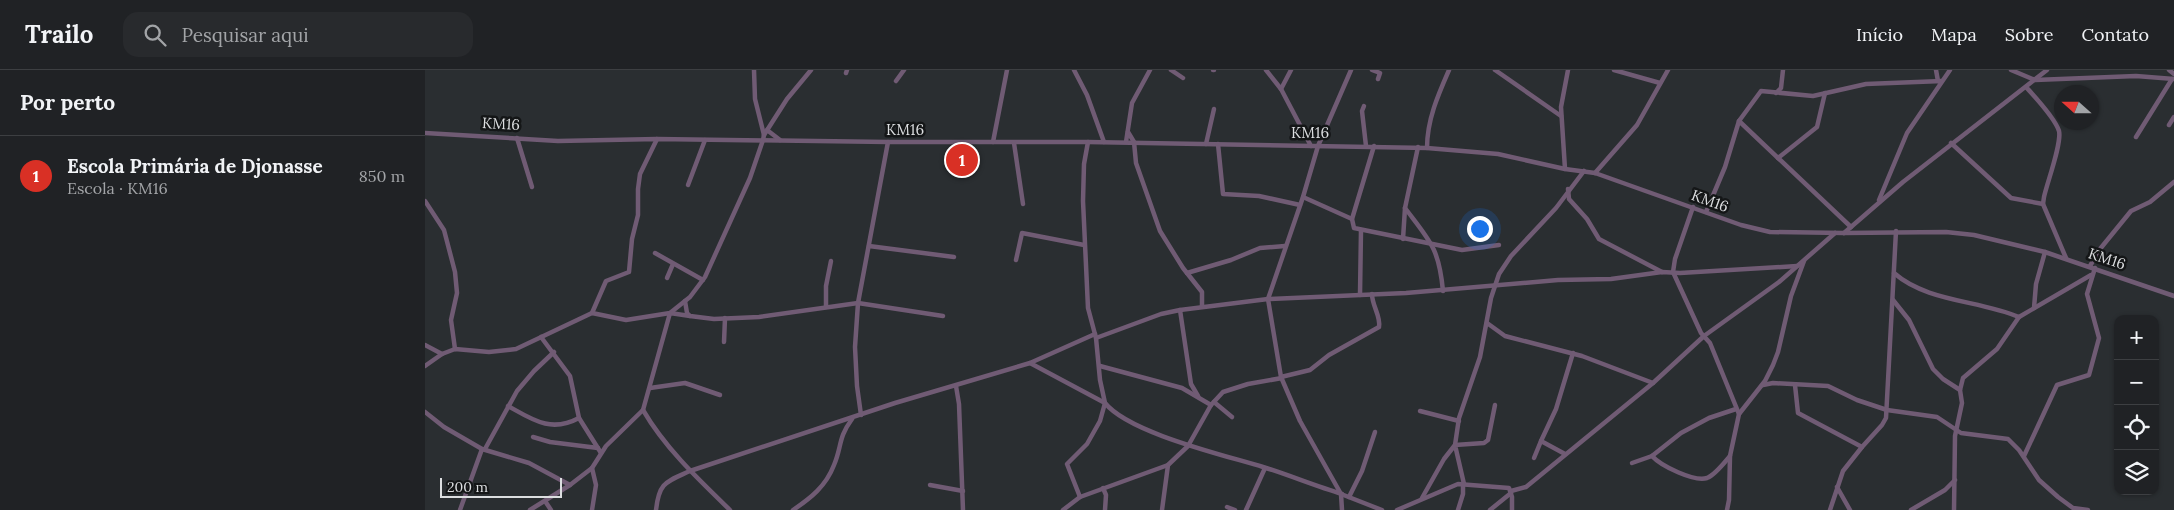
<!DOCTYPE html>
<html lang="pt">
<head>
<meta charset="utf-8">
<style>
  body { margin:0; font-family:Lora,serif; background:#282a2d; color:#f1f3f6 }
  .controls { position:absolute; right:15px; bottom:15px; display:grid; overflow:hidden; border-radius:10px; box-shadow:0 1px 4px #0004 }
  .controls button { width:45px; height:45px; display:grid; place-items:center; padding:0; border:0; border-bottom:1px solid #3d3f42; background:#202225; color:#f1f3f6; font:25px sans-serif }
  .compass { position:absolute; left:1629px; top:15px; width:45px; height:45px; border-radius:50%; background:#202225; box-shadow:0 1px 4px #0004; rotate:291deg }
  .scale { position:absolute; left:15px; bottom:12px; width:122px; box-sizing:border-box; padding-left:5px; border:2px solid #dcdee0; border-top:0; font-size:14px; line-height:18px; white-space:nowrap; color:#dcdee0; -webkit-text-stroke:4px #141617; paint-order:stroke }
  .you { position:absolute; left:1054px; top:158px; width:18px; height:18px; margin:-12px; border:4px solid #fff; border-radius:50%; background:#1a73e8; box-shadow:0 0 0 8px #1a73e833 }
  .badge { display:grid; place-items:center; width:32px; height:32px; border-radius:50%; background:#d93025; color:#fff; font-size:16px; font-weight:700 }
  .pin { position:absolute; translate:-50% -50%; border:2px solid #fff; box-shadow:0 1px 5px #0006 }
  .list { margin:0; padding:0; list-style:none }
  h2 { display:flex; justify-content:space-between; align-items:center; height:65px; margin:0; padding:0 20px; font-size:21px }
  h2 small { font-size:16px; font-weight:400; color:#a2a4a7 }
  .list li { display:grid; grid-template-columns:32px 1fr auto; gap:15px; align-items:center; box-sizing:border-box; height:80px; padding:0 20px; border-top:1px solid #3d3f42 }
  .list b { display:block; font-size:19px; white-space:nowrap }
  .list p { margin:0; font-size:16px; white-space:nowrap; color:#a2a4a7 }
  .list em { font-size:16px; font-style:normal; color:#a2a4a7 }
  .icon { flex:none; width:28px; height:28px; fill:none; stroke:currentColor; stroke-width:2; stroke-linecap:round; stroke-linejoin:round }
  .map { position:relative; flex:none; width:1749px; height:440px; overflow:hidden }
  header { display:flex; align-items:center; gap:30px; box-sizing:border-box; height:70px; padding:0 25px; background:#202225; border-bottom:1px solid #3d3f42 }
  header strong { font-size:24px }
  nav { display:flex; gap:28px; margin-inline-start:auto; font-size:18px }
  .search { width:350px; height:45px; background:#282a2d; display:flex; align-items:center; gap:12px; box-sizing:border-box; padding:0 18px; border-radius:15px; color:#a2a4a7; font-size:19px }
  main { display:flex }
  aside { flex:1; background:#202225 }
  .map>svg:first-child { display:block }
  .lines { fill:none; stroke-linecap:round; stroke-linejoin:round }
  .minor { stroke:#705b74; stroke-width:4.5 }
  .labels { text-anchor:middle; stroke-width:5; stroke-linejoin:round; paint-order:stroke }
  .street-label { font-size:15px; fill:#dcdee0; stroke:#141617 }
</style>
</head>
<body>
<header>
<strong>Trailo</strong>
<div class="search"><svg class="icon" aria-label="search" viewBox="0 0 24 24"><circle cx="10" cy="10" r="6"/><path d="M15 15l6 6"/></svg>Pesquisar aqui</div>
<nav><a>Início</a><a>Mapa</a><a>Sobre</a><a>Contato</a></nav>
</header>
<main>
<aside>
<h2>Por perto<small></small></h2>
<ul class="list">
<li><span class="badge">1</span><div><b>Escola Primária de Djonasse</b><p>Escola · KM16</p></div><em>850 m</em></li>
</ul>
</aside>
<div class="map">
<svg width="1749" height="440" viewBox="0 0 1749 440">
  <rect width="100%" height="100%" fill="#2a2e31"/>
  <g class="lines">
    <g class="minor">
      <path d="M649,0l13,25 17,47"/>
      <path d="M746,0l12,8"/>
      <path d="M788,0h1"/>
      <path d="M841,0l15,19 30,57"/>
      <path d="M926,0l-33,76 -15,51 -35,102 13,78 19,44 41,73 41,16"/>
      <path d="M947,0l8,3 -2,6"/>
      <path d="M1070,0l66,46"/>
      <path d="M1189,0l46,13"/>
      <path d="M1511,0l2,11"/>
      <path d="M1586,0l24,10 101,-4 38,3"/>
      <path d="M1744,0l5,4"/>
      <path d="M421,3l1,-3"/>
      <path d="M471,11l8,-11"/>
      <path d="M1601,17c10,11 29,31 33,44 3,12 -12,52 -15,66l-1,7 23,54"/>
      <path d="M856,19l10,-19"/>
      <path d="M1351,23l5,-5 2,-18"/>
      <path d="M939,36l-2,5 4,35"/>
      <path d="M1314,51l112,106"/>
      <path d="M1744,55l5,-8"/>
      <path d="M342,60l13,10"/>
      <path d="M703,62l6,10 2,21 24,68 23,37 19,24v14"/>
      <path d="M0,63l133,8 99,-2 231,3h200l339,6 71,6 67,15 30,4 146,52 29,7 74,1 102,-1 28,3 71,17 129,44"/>
      <path d="M339,65l23,-36 24,-29"/>
      <path d="M1711,67l36,-58"/>
      <path d="M92,68l15,49"/>
      <path d="M568,72l14,-72"/>
      <path d="M701,72l6,-39 18,-33"/>
      <path d="M589,73l9,61"/>
      <path d="M1526,73l60,55 32,6"/>
      <path d="M781,74l8,-35"/>
      <path d="M793,74l5,50 36,2 41,9"/>
      <path d="M949,76l-22,73 2,9 108,22 37,-5"/>
      <path d="M1002,78c0,-28 11,-53 22,-78"/>
      <path d="M1353,88l39,-31 8,-34"/>
      <path d="M1140,99l-4,-62 7,-37"/>
      <path d="M1170,103l42,-48 31,-55"/>
      <path d="M263,115l17,-45"/>
      <path d="M1143,119l1,10 18,20 12,20 63,33"/>
      <path d="M878,127l49,22"/>
      <path d="M1454,130l28,-67 43,-63"/>
      <path d="M0,131l19,29 11,42 2,21 -6,27 4,29"/>
      <path d="M1268,137l-18,52 -2,13 28,61 9,10 29,71"/>
      <path d="M980,138c25,33 34,40 38,83"/>
      <path d="M1281,142l19,-45 14,-46 22,-30 52,5 53,-12 76,-3"/>
      <path d="M1419,163l59,-51 144,-112"/>
      <path d="M978,169l2,-31 13,-61"/>
      <path d="M444,176l85,11"/>
      <path d="M230,183l48,27"/>
      <path d="M591,190l6,-27 62,12"/>
      <path d="M1665,196l10,-17 31,-38 19,-9 24,-20"/>
      <path d="M762,203l44,-13 29,-12 25,-2"/>
      <path d="M1469,203c33,29 85,27 125,44"/>
      <path d="M242,208l6,-14"/>
      <path d="M935,225l1,-65"/>
      <path d="M1468,230l16,20 24,49 10,10 17,11"/>
      <path d="M260,231l2,12 3,3 24,3 45,-2 99,-14 85,13"/>
      <path d="M401,237v-21l5,-25"/>
      <path d="M1609,238l2,-24 9,-32"/>
      <path d="M167,243l14,-32 23,-9 3,-33 6,-24v-26l2,-15 17,-35"/>
      <path d="M1062,253l18,13 77,20 71,27"/>
      <path d="M116,267l29,39 9,42 22,35"/>
      <path d="M671,268l65,-24 19,-4"/>
      <path d="M299,272l1,-24"/>
      <path d="M0,275l17,9"/>
      <path d="M605,293l75,40c24,30 119,52 158,64 26,8 52,19 79,27"/>
      <path d="M0,296l17,-12 13,-5 34,3 27,-3 76,-36 34,7 44,-7 20,-16 15,-20 45,-99 13,-38 1,-5 -9,-36 -1,-29"/>
      <path d="M675,296l82,22 29,17"/>
      <path d="M856,307l29,-7 19,-15 50,-28c2,-11 -7,-21 -7,-33"/>
      <path d="M1338,315l10,-2 55,3 29,14 30,10 50,7 24,16 47,6 11,11 20,30 19,17 15,11 15,2"/>
      <path d="M1370,315l3,28 64,34"/>
      <path d="M531,316l3,18 4,106"/>
      <path d="M225,318l35,-5 35,12"/>
      <path d="M773,326l-7,-12 -11,-74 88,-11 138,-6 152,-13 53,-1 51,-7 18,1 117,-7"/>
      <path d="M789,332l18,15"/>
      <path d="M83,336c25,14 43,27 71,12"/>
      <path d="M218,340c22,38 56,70 87,100"/>
      <path d="M995,341l39,10"/>
      <path d="M0,342l19,15 38,22 47,14 41,22"/>
      <path d="M436,345l-4,-29 -2,-39 3,-44 30,-161"/>
      <path d="M108,367l17,5 48,6"/>
      <path d="M60,379l32,-58 17,-20 20,-19"/>
      <path d="M1140,384l-24,-13 15,-32 17,-56"/>
      <path d="M1227,386c9,10 42,26 55,22 8,-3 17,-15 23,-22"/>
      <path d="M1599,386l33,-71 32,-10 10,-37 -12,-44 8,-26"/>
      <path d="M1109,388l7,-17"/>
      <path d="M1207,393l20,-7 29,-23 28,-15 27,-9"/>
      <path d="M1039,414l-9,-39 29,-2 4,-3 7,-35"/>
      <path d="M505,415l33,6"/>
      <path d="M1412,417l13,23"/>
      <path d="M678,418l3,7 -1,15"/>
      <path d="M1086,421l15,-4 127,-104 51,-47 75,-54 56,-49"/>
      <path d="M916,424l1,16"/>
      <path d="M655,427l-13,-33 20,-20 13,-23 5,-18 -5,-23 -4,-42 -8,-30 -5,-107 1,-37 4,-22"/>
      <path d="M924,427l13,-26 13,-39"/>
      <path d="M997,428l22,-39 11,-14 4,-27 21,-61 11,-59 8,-24 12,-18 45,-48 28,-37"/>
      <path d="M120,431l6,9"/>
      <path d="M802,437l8,3"/>
      <path d="M35,440l22,-61"/>
      <path d="M105,440l40,-25 22,-17 14,-22 37,-36 27,-97 20,3"/>
      <path d="M167,440l4,-25 -4,-17"/>
      <path d="M231,440c3,-28 10,-28 34,-39l205,-68 135,-40 65,-29"/>
      <path d="M368,440c18,-12 33,-24 41,-45 8,-19 4,-27 18,-46"/>
      <path d="M638,440l17,-13 88,-32 20,-19 23,-41 12,-13 25,-8 34,-6"/>
      <path d="M737,440l6,-45"/>
      <path d="M821,440l19,-42"/>
      <path d="M972,440l61,-26 51,4 3,9v13"/>
      <path d="M1033,440l5,-16v-10"/>
      <path d="M1065,440l21,-17"/>
      <path d="M1302,440l2,-10 1,-44 9,-42 26,-33 8,-16 5,-13 13,-56 13,-35"/>
      <path d="M1405,440l13,-39 19,-24 20,-22 4,-7 10,-187"/>
      <path d="M1486,440l34,-20 10,-10"/>
      <path d="M1529,440l1,-74 7,-33 -2,-13 3,-12 34,-29 22,-32 72,-42"/>
    </g>
  </g>
  <g class="labels">
    <g class="street-label">
      <text transform="translate(76 54) rotate(3)" y="5">KM16</text>
      <text x="480" y="65">KM16</text>
      <text x="885" y="68">KM16</text>
      <text transform="translate(1285 131) rotate(20)" y="5">KM16</text>
      <text transform="translate(1682 189) rotate(18)" y="5">KM16</text>
    </g>
  </g>
</svg>
<div class="controls">
<button>+</button>
<button>−</button>
<button><svg class="icon" aria-label="locate" viewBox="0 0 24 24"><circle cx="12" cy="12" r="6"/><path d="M12 2v4M12 18v4M2 12h4M18 12h4"/></svg></button>
<button><svg class="icon" aria-label="layers" viewBox="0 0 24 24"><path d="M12 4l9 5-9 5-9-5zM3 14l9 5 9-5"/></svg></button>
</div>
<svg class="compass" viewBox="-18 -18 36 36"><path d="M0-13l5 13h-10z" fill="#e53935"/><path d="M0 13l5-13h-10z" fill="#a2a4a7"/></svg>
<div class="scale">200 m</div>
<div class="you"></div>
<div class="pin badge" style="left:537px;top:90px">1</div>
</div>
</main>
</body>
</html>
